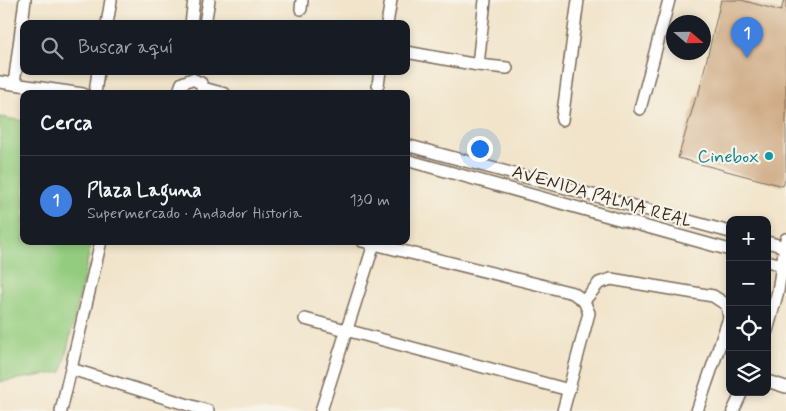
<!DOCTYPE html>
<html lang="es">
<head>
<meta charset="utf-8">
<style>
  body { margin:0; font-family:Mynerve,sans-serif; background:#242831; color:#f1f3f6 }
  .controls { position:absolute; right:15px; bottom:15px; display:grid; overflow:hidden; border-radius:10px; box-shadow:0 2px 8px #0003 }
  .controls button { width:45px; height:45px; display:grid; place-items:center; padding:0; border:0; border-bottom:1px solid #363941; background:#171b24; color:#f1f3f6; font:25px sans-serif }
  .compass { position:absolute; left:666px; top:15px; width:45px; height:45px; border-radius:50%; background:#171b24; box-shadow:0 2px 8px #0003; rotate:110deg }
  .you { position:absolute; left:479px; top:148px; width:18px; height:18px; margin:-12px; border:4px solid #fff; border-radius:50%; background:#1a73e8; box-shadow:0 0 0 8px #1a73e833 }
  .badge { display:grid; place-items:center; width:32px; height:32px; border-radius:50%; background:#ea580c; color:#fff; font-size:16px; font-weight:700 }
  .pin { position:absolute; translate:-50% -41px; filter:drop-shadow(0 1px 2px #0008) }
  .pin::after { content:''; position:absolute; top:26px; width:18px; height:15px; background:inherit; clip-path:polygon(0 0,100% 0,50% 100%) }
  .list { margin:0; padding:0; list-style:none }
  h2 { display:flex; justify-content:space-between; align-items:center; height:65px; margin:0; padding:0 20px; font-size:21px }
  h2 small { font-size:16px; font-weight:400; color:#9ea1a6 }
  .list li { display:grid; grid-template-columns:32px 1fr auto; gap:15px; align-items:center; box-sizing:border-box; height:90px; padding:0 20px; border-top:1px solid #363941 }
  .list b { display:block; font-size:19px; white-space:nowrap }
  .list p { margin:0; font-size:16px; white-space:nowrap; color:#9ea1a6 }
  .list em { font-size:16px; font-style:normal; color:#9ea1a6 }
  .icon { flex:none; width:28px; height:28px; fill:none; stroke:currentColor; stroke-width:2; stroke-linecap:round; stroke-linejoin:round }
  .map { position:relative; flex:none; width:786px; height:411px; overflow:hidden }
  .search { position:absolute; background:#171b24; box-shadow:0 2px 8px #0003; left:20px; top:20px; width:390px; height:55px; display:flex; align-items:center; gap:12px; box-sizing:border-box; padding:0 18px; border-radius:10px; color:#9ea1a6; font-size:19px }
  .panel { position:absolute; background:#171b24; box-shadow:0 2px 8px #0003; left:20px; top:90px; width:390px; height:155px; border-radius:10px }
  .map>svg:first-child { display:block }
  .green { fill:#94cc7f; stroke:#687b4e }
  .building { fill:#cfab85 }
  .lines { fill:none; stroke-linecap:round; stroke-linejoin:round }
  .minor-casing { stroke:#7b6b5a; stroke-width:14 }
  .minor { stroke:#fff; stroke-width:11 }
  .culture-dot { fill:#0f9aa8; stroke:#f7f3e8; stroke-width:2 }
  .labels { text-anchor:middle; stroke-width:4.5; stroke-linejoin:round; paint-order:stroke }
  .culture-label { font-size:18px; fill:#0d838f; stroke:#f7f3e8; text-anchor:end }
  .street-label { font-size:18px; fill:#3b2a1e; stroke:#f7f3e8 }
</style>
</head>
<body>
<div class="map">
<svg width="786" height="411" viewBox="0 0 786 411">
  <rect width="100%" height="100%" fill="#f7f3e8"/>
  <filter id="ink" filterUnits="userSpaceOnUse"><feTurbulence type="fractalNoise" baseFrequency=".02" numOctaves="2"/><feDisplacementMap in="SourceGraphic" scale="10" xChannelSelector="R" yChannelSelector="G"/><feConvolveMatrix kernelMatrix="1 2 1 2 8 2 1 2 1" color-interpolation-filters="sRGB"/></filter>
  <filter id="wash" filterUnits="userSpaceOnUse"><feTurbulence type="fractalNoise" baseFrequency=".0096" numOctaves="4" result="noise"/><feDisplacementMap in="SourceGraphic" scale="20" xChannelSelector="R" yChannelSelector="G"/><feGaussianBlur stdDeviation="1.12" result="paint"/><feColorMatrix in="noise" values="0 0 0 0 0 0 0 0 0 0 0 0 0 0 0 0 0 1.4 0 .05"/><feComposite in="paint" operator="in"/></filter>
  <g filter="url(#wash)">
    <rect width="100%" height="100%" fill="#f1e4ca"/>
    <path class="green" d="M0,117l24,4v120h68l-30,131 -62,10z"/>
    <g id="blocks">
      <path class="building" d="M721,0h20l40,11 3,-11h2v177l-3,9 -105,-28 18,-61 2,-1z"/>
    </g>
  </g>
  <g filter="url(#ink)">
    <use href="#blocks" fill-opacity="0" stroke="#7b6b5a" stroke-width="1"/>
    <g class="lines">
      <g class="minor-casing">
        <g id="minor">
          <path d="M301,9l1,-9"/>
          <path d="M107,24l4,-24"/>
          <path d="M191,24l3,-24"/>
          <path d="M205,24l4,-24"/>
          <path d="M387,24l4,-24"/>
          <path d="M406,52l72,13 29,3"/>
          <path d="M478,65l7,-65"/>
          <path d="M0,82l83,12"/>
          <path d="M14,84l11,-84"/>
          <path d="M378,85l2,-14"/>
          <path d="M203,88l22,6"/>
          <path d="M95,94l3,-23"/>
          <path d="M178,94l4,-11 10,-4 9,4 3,11"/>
          <path d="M640,109l29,-109"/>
          <path d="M562,120l16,-120"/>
          <path d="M406,145l324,87"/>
          <path d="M406,160l324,90"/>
          <path d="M362,241l211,52 11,8 5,12 -26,98"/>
          <path d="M767,242l18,5"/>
          <path d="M767,261l15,4"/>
          <path d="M584,301l15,-18 12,-4 102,17 14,9 2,13 -32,93"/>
          <path d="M305,319l264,71"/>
          <path d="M767,331l11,-40 8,-52"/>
          <path d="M71,369l137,42"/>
          <path d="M767,381l19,6"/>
          <path d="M61,411l40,-170"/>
          <path d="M321,411l53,-167"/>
          <path d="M733,411l9,-19"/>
        </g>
      </g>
      <use href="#minor" class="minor"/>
    </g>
  </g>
  <circle class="culture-dot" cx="769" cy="156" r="5"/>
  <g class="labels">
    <g class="culture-label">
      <text x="759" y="162">Cinebox</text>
    </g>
    <g class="street-label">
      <text transform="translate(602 196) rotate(16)" y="6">AVENIDA PALMA REAL</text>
    </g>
  </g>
</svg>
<div class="controls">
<button>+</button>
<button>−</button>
<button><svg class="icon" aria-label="locate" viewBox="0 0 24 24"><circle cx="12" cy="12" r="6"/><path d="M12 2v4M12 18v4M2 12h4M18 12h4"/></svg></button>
<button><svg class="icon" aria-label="layers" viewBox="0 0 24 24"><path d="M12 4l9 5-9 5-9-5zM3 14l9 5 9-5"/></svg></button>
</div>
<svg class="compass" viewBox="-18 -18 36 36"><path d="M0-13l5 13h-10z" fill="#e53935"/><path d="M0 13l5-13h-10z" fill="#9ea1a6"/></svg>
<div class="you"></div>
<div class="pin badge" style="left:747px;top:58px;background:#3f7fe0">1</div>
<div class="search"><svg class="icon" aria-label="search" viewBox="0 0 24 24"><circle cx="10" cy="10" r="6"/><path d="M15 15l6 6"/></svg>Buscar aquí</div>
<section class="panel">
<h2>Cerca<small></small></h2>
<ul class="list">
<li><span class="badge" style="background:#3f7fe0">1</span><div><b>Plaza Laguna</b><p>Supermercado · Andador Historia</p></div><em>130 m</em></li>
</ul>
</section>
</div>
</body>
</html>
